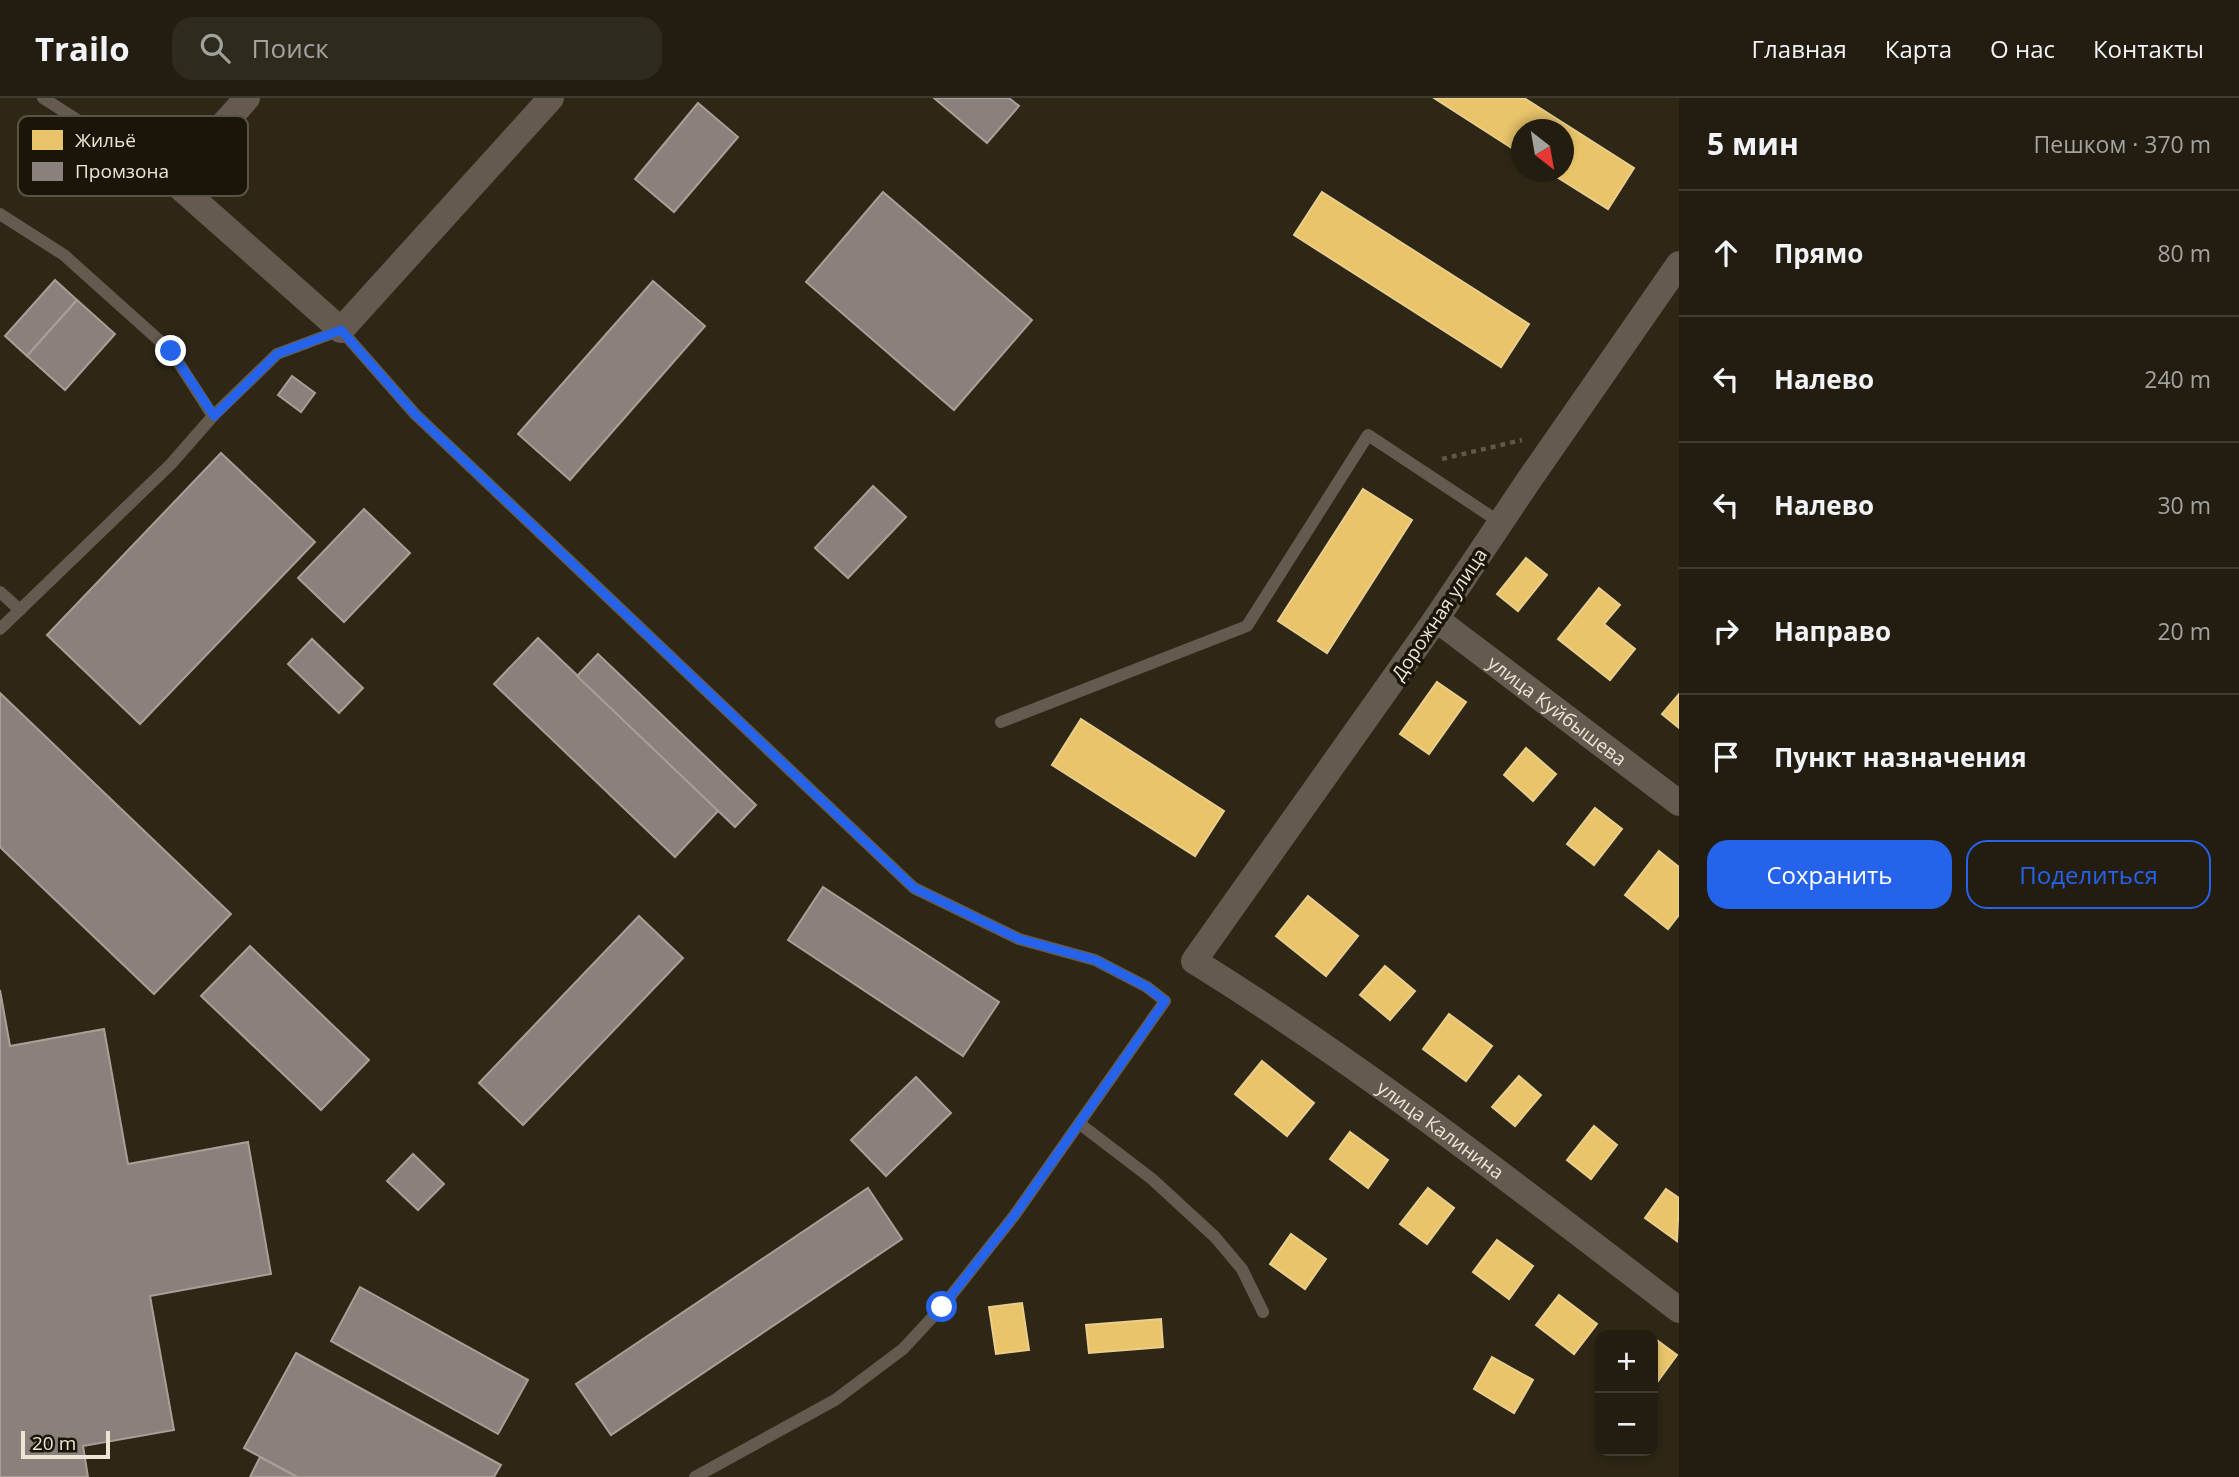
<!DOCTYPE html>
<html lang="ru">
<head>
<meta charset="utf-8">
<style>
  body { margin:0; font-family:"Open Sans",sans-serif; background:#2e2a1e; color:#f1f3f6 }
  .controls { position:absolute; right:21px; bottom:21px; display:grid; overflow:hidden; border-radius:14px; box-shadow:0 4px 10px #0003 }
  .controls button { width:63px; height:63px; display:grid; place-items:center; padding:0; border:0; border-bottom:2px solid #3f3b30; background:#221d10; color:#f1f3f6; font:35px sans-serif }
  .compass { position:absolute; left:1511px; top:21px; width:63px; height:63px; border-radius:50%; background:#221d10; box-shadow:0 4px 10px #0003; rotate:149deg }
  .scale { position:absolute; left:21px; bottom:18px; width:89px; box-sizing:border-box; padding-left:7px; border:4px solid #ede5d4; border-top:0; font-size:19px; line-height:24px; white-space:nowrap; color:#ede5d4; -webkit-text-stroke:5px #1a1508; paint-order:stroke }
  .stop { position:absolute; width:21px; height:21px; margin:-16px; border:5px solid #2563eb; border-radius:50%; background:#fff }
  .stop.end { background:#2563eb; border-color:#fff; box-shadow:0 2px 7px #0008 }
  .list { margin:0; padding:0; list-style:none }
  h2 { display:flex; justify-content:space-between; align-items:center; height:91px; margin:0; padding:0 28px; font-size:30px }
  h2 small { font-size:23px; font-weight:400; color:#a2a29f }
  .list li { display:grid; grid-template-columns:46px 1fr auto; gap:21px; align-items:center; box-sizing:border-box; height:126px; padding:0 28px; border-top:2px solid #3f3b30 }
  .list b { display:block; font-size:26px; white-space:nowrap }
  .list em { font-size:23px; font-style:normal; color:#a2a29f }
  .actions { display:flex; gap:14px; padding:21px 28px }
  .actions a { flex:1; padding:16px 0; border:2px solid #2563eb; border-radius:21px; text-align:center; font-size:24px; color:#2563eb }
  .actions .main { background:#2563eb; color:#fff }
  .icon { flex:none; width:38px; height:38px; fill:none; stroke:currentColor; stroke-width:2; stroke-linecap:round; stroke-linejoin:round }
  .map { position:relative; flex:none; width:1679px; height:1379px; overflow:hidden }
  header { display:flex; align-items:center; gap:42px; box-sizing:border-box; height:98px; padding:0 35px; background:#221d10; border-bottom:2px solid #3f3b30 }
  header strong { font-size:33px }
  nav { display:flex; gap:38px; margin-inline-start:auto; font-size:24px }
  .search { width:490px; height:63px; background:#2e2a1e; display:flex; align-items:center; gap:18px; box-sizing:border-box; padding:0 24px; border-radius:21px; color:#a2a29f; font-size:26px }
  main { display:flex }
  aside { flex:1; background:#221d10 }
  .map>svg:first-child { display:block }
  .homes { fill:#e9c46a; stroke:#eace8a; stroke-width:2 }
  .industry { fill:#8a817c; stroke:#a89f96; stroke-width:2 }
  .lines { fill:none; stroke-linecap:round; stroke-linejoin:round }
  .path { stroke:#5f574c; stroke-width:4.5; stroke-dasharray:5 5; stroke-linecap:butt }
  .lane { stroke:#645a4f; stroke-width:12 }
  .street { stroke:#645a4f; stroke-width:26 }
  .route { stroke:#2563eb; stroke-width:9 }
  .labels { text-anchor:middle; stroke-width:7; stroke-linejoin:round; paint-order:stroke }
  .street-label { font-size:19px; fill:#ede5d4; stroke:#1a1508 }
  .key { fill:#1a1508; stroke:#595345; stroke-width:2 }
  .key-label { font-size:19px; fill:#ede5d4 }
</style>
</head>
<body>
<header>
<strong>Trailo</strong>
<div class="search"><svg class="icon" aria-label="search" viewBox="0 0 24 24"><circle cx="10" cy="10" r="6"/><path d="M15 15l6 6"/></svg>Поиск</div>
<nav><a>Главная</a><a>Карта</a><a>О нас</a><a>Контакты</a></nav>
</header>
<main>
<div class="map">
<svg width="1679" height="1379" viewBox="0 0 1679 1379">
  <rect width="100%" height="100%" fill="#2e2716"/>
  <g class="homes">
    <path d="M1434,0h90l110,70 -26,41 -59,-37h14v-42h-42v24z"/>
    <path d="M1322,94l207,132 -28,43 -207,-132z"/>
    <path d="M1363,391l49,31 -85,133 -49,-32z"/>
    <path d="M1526,460l21,17 -29,36 -21,-17z"/>
    <path d="M1599,490l21,17 -16,19 31,25 -25,31 -52,-41z"/>
    <path d="M1437,584l29,20 -37,52 -29,-20z"/>
    <path d="M1679,596v34l-17,-14z"/>
    <path d="M1081,621l143,92 -29,45 -143,-91z"/>
    <path d="M1526,650l30,26 -23,27 -29,-26z"/>
    <path d="M1595,710l27,21 -28,36 -27,-21z"/>
    <path d="M1659,753l20,16v48l-11,14 -43,-34z"/>
    <path d="M1308,798l50,40 -32,40 -50,-40z"/>
    <path d="M1385,868l30,25 -25,29 -30,-25z"/>
    <path d="M1449,916l43,32 -26,35 -43,-32z"/>
    <path d="M1262,963l52,42 -27,33 -52,-42z"/>
    <path d="M1519,978l22,19 -26,31 -23,-19z"/>
    <path d="M1594,1028l23,19 -26,34 -24,-19z"/>
    <path d="M1350,1034l38,28 -20,28 -38,-29z"/>
    <path d="M1428,1090l26,20 -27,36 -27,-20z"/>
    <path d="M1666,1091l13,9 -2,43 -32,-23z"/>
    <path d="M1291,1136l35,25 -21,30 -35,-25z"/>
    <path d="M1497,1142l36,26 -24,33 -36,-27z"/>
    <path d="M1559,1197l38,29 -23,30 -38,-29z"/>
    <path d="M1022,1205l7,47 -33,4 -7,-47z"/>
    <path d="M1161,1221l2,28 -74,6 -3,-28z"/>
    <path d="M1654,1240l23,17 -24,33v-48z"/>
    <path d="M1492,1259l41,23 -19,33 -40,-24z"/>
  </g>
  <g class="industry">
    <path d="M934,0h75l10,8 -32,37z"/>
    <path d="M698,5l40,34 -64,75 -39,-33z"/>
    <path d="M883,94l149,128 -78,90 -148,-128z"/>
    <path d="M55,182l22,20 -50,56 -22,-20z"/>
    <path d="M653,183l52,45 -135,154 -52,-46z"/>
    <path d="M77,202l38,34 -50,56 -38,-34z"/>
    <path d="M292,278l23,17 -14,19 -23,-17z"/>
    <path d="M221,355l94,89 -175,182 -93,-89z"/>
    <path d="M873,388l33,31 -58,61 -33,-30z"/>
    <path d="M364,411l46,44 -66,69 -46,-44z"/>
    <path d="M538,540l181,172 -44,47 -181,-173z"/>
    <path d="M312,541l51,49 -24,25 -51,-49z"/>
    <path d="M598,556l158,151 -21,22 -158,-151z"/>
    <path d="M0,595l231,221 -77,80 -154,-147z"/>
    <path d="M823,789l176,115 -36,54 -175,-116z"/>
    <path d="M639,818l44,42 -160,167 -44,-42z"/>
    <path d="M250,848l119,114 -48,50 -120,-114z"/>
    <path d="M0,892l10,56 94,-17 24,135 120,-22 23,132 -121,22 24,134 -91,16 5,31h-88z"/>
    <path d="M916,979l35,36 -65,63 -35,-36z"/>
    <path d="M413,1056l31,30 -26,26 -31,-29z"/>
    <path d="M868,1090l34,51 -291,196 -35,-51z"/>
    <path d="M360,1189l168,93 -30,54 -167,-93z"/>
    <path d="M296,1255l205,112 -7,12h-197l-53,-29z"/>
    <path d="M260,1359l37,20h-47z"/>
  </g>
  <g class="lines">
    <path class="path" d="M1442,361l80,-19"/>
    <g class="lane">
      <path d="M43,0l130,83"/>
      <path d="M0,116l64,41 107,96 42,65"/>
      <path d="M0,494l20,18"/>
      <path d="M0,531l171,-165 42,-48 64,-62 64,-24 74,84 499,474 105,51 76,21 52,27 18,14 -151,215 -72,91 -39,42 -68,51 -140,77"/>
      <path d="M1001,624l246,-96 121,-191 133,88"/>
      <path d="M1080,1026l72,55 63,58 27,32 21,43"/>
    </g>
    <g class="street">
      <path d="M247,0l-74,83 168,149 210,-232"/>
      <path id="s1" d="M1679,166l-150,216 -93,139 -242,342c169,105 327,228 485,349"/>
      <path id="s2" d="M1436,521l243,184"/>
    </g>
  </g>
  <g class="lines">
    <path class="route" d="M171,253l43,65 63,-62 64,-24 74,84 499,474 105,51 76,21 52,27 18,14 -151,215 -72,91"/>
  </g>
  <g class="labels">
    <g class="street-label">
      <text transform="translate(1439 516) rotate(-56)" y="7">Дорожная улица</text>
      <text dy="7" stroke="none"><textPath href="#s2" startOffset="152">улица Куйбышева</textPath></text>
      <text dy="7" stroke="none"><textPath href="#s1" startOffset="1148">улица Калинина</textPath></text>
    </g>
  </g>
  <rect x="18" y="18" width="230" height="80" rx="10" class="key"/>
  <rect x="32" y="32" width="31" height="20" fill="#e9c46a"/>
  <rect x="32" y="64" width="31" height="19" fill="#8a817c"/>
  <g class="key-label">
    <text x="75" y="49">Жильё</text>
    <text x="75" y="80">Промзона</text>
  </g>
</svg>
<div class="controls">
<button>+</button>
<button>−</button>
</div>
<svg class="compass" viewBox="-18 -18 36 36"><path d="M0-13l5 13h-10z" fill="#e53935"/><path d="M0 13l5-13h-10z" fill="#a2a29f"/></svg>
<div class="scale">20 m</div>
<div class="stop" style="left:942px;top:1209px"></div>
<div class="stop end" style="left:171px;top:253px"></div>
</div>
<aside>
<h2>5 мин<small>Пешком · 370 m</small></h2>
<ul class="list">
<li><svg class="icon" aria-label="ahead" viewBox="0 0 24 24"><path d="M12 20V5M6 11l6-6 6 6"/></svg><div><b>Прямо</b></div><em>80 m</em></li>
<li><svg class="icon" aria-label="left" viewBox="0 0 24 24"><path d="M17 20v-9H6M10 6l-5 5 5 5"/></svg><div><b>Налево</b></div><em>240 m</em></li>
<li><svg class="icon" aria-label="left" viewBox="0 0 24 24"><path d="M17 20v-9H6M10 6l-5 5 5 5"/></svg><div><b>Налево</b></div><em>30 m</em></li>
<li><svg class="icon" aria-label="right" viewBox="0 0 24 24"><path d="M7 20v-9h11M14 6l5 5-5 5"/></svg><div><b>Направо</b></div><em>20 m</em></li>
<li><svg class="icon" aria-label="arrive" viewBox="0 0 24 24"><path d="M6 21V4h12l-3 4 3 4H6"/></svg><div><b>Пункт назначения</b></div></li>
</ul>
<div class="actions"><a class="main">Сохранить</a><a>Поделиться</a></div>
</aside>
</main>
</body>
</html>
